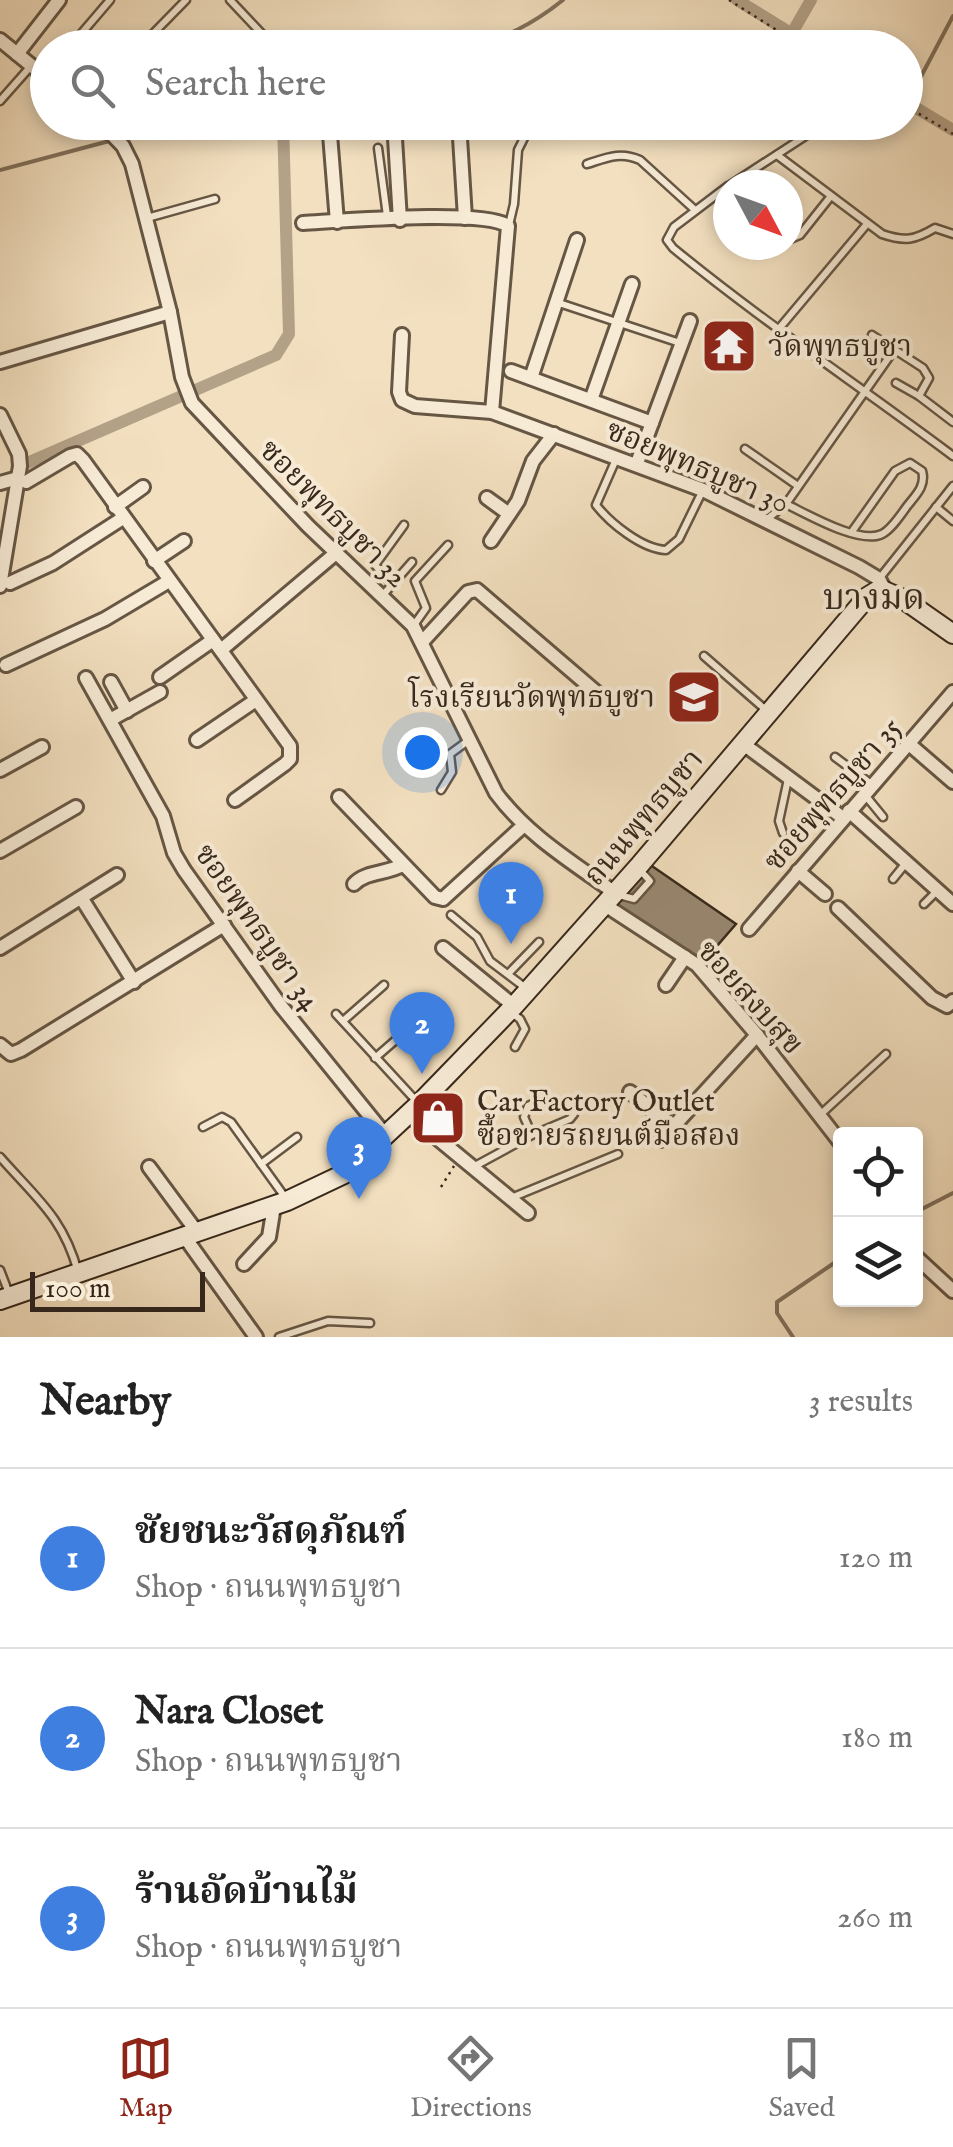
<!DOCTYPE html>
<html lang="en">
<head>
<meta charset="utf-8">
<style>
  body { margin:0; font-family:"IM FELL English","Noto Serif Thai",serif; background:#f6f6f6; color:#222 }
  .controls { position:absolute; right:30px; bottom:30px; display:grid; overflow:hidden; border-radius:10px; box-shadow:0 5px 15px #0003 }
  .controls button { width:90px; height:90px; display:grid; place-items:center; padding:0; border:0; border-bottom:2px solid #e0e0e0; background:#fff; color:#222; font:50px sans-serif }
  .compass { position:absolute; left:713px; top:170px; width:90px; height:90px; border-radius:50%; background:#fff; box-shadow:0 5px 15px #0003; rotate:131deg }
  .scale { position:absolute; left:30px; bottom:25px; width:175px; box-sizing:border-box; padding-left:10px; border:5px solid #37281b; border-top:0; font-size:28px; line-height:35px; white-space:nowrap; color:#37281b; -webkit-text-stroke:8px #f7ebd6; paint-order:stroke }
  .you { position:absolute; left:422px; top:752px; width:35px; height:35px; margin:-25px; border:8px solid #fff; border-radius:50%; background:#1a73e8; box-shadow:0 0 0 15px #1a73e833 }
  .badge { display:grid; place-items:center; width:65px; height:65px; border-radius:50%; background:#8f2418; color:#fff; font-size:32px; font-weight:700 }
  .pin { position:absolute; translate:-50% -82px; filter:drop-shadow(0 2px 5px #0008) }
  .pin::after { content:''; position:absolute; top:52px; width:35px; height:30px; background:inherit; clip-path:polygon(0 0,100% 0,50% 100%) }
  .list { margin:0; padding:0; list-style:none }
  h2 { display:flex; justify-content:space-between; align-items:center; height:130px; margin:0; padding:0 40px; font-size:42px }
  h2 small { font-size:32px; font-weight:400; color:#767676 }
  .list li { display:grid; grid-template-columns:65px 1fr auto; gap:30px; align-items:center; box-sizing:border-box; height:180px; padding:0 40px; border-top:2px solid #e0e0e0 }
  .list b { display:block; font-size:38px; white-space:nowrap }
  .list p { margin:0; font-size:32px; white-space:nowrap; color:#767676 }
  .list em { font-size:32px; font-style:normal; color:#767676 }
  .icon { flex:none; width:55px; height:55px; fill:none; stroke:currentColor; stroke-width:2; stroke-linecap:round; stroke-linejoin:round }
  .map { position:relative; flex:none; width:953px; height:1337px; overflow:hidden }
  .search { position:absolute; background:#fff; box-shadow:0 5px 15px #0003; left:30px; right:30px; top:30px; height:110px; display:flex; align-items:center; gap:25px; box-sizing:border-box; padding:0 35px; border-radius:55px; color:#767676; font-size:38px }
  .sheet { height:670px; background:#fff }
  nav { display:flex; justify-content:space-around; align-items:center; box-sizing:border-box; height:140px; border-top:2px solid #e0e0e0; background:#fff; font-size:28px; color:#767676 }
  nav a { display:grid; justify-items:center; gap:5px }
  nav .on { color:#8f2418 }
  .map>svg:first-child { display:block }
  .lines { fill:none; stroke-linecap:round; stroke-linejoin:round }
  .stream { stroke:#81715c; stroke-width:4 }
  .canal { stroke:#b3a188; stroke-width:12 }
  .building { fill:#998871; stroke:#37281b; stroke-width:2.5 }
  .lane-casing { stroke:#665644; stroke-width:11 }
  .street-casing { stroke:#665644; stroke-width:18 }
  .secondary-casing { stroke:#37281b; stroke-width:22 }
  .path { stroke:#37281b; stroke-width:2.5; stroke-dasharray:2.5 5; stroke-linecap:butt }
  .lane { stroke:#f7ebd6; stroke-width:6 }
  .street { stroke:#f7ebd6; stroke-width:12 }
  .secondary { stroke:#f7ebd6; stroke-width:18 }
  .labels { text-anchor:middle; stroke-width:8; stroke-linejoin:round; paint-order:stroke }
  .poi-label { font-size:30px; fill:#37281b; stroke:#f7ebd6; text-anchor:start }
  .street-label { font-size:30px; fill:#37281b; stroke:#f7ebd6 }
  .quarter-label { font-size:35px; fill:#37281b; stroke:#f7ebd6 }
</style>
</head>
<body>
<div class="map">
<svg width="953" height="1337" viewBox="0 0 953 1337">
  <rect width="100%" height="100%" fill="#f3e0c0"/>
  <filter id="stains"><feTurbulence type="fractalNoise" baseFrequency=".002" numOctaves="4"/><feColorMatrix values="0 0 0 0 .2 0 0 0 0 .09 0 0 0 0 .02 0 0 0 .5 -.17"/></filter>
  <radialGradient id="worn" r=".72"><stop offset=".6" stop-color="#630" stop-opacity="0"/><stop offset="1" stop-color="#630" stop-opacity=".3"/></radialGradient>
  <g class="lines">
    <g class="stream">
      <path d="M468,48c38,-11 64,-23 95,-48"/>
      <path d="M907,103l46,-87"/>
      <path d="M123,138l63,-16"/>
      <path d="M0,170l113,-30"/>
      <path d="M916,1212l37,-19"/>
      <path d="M793,1337l-16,-24v-11l63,-43"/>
    </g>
    <g class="canal">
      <path d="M737,0l78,48"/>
      <path d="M792,33l19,-33"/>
      <path d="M906,102l47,28"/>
      <path d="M27,463l249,-108 13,-21 -6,-212"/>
    </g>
  </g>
  <path class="building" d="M649,864l87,60 -33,38 -89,-57z"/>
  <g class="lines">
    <g class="lane-casing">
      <g id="lane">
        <path d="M230,0l34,36"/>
        <path d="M69,48l41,-48"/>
        <path d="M139,48l47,-48"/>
        <path d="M0,101l31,-35"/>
        <path d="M378,148l9,68"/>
        <path d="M777,155l105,79c23,8 33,6 53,-6l18,6"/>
        <path d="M587,164c19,-6 33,-13 53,-4l55,50"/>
        <path d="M730,185l97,-63"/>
        <path d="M728,186l-54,41 -7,13 6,8c90,74 187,138 280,208"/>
        <path d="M147,218l68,-19"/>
        <path d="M509,225l5,-21 4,-54 14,-28"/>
        <path d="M788,240l12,-5 31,-39"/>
        <path d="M556,302l124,41"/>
        <path d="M777,331l90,-107"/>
        <path d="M872,335l51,33 6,10 -10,18"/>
        <path d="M896,383l23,13 34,26"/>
        <path d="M745,449l53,37"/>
        <path d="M617,457l-21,48c14,18 46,44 70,45l13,-11 23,-47"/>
        <path d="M786,504c21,10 74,41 96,30 10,-5 19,-20 26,-29 9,-11 18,-20 14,-34l-12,-8 -15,8 -44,62"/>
        <path d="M936,507l17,14"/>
        <path d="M766,520l20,-16 108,-154"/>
        <path d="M879,579l74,-93"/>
        <path d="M392,584l-17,-19 29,-40"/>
        <path d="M383,595l29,-33"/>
        <path d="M414,625l12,-17 -11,-27 33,-36"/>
        <path d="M704,656l63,55"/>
        <path d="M835,757l36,27"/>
        <path d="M441,790l11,-18 -2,-18 19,-14"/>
        <path d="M865,795l18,22"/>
        <path d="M822,802l29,-33"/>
        <path d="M783,833l-4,-12 9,-42"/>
        <path d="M893,879l13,-16"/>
        <path d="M619,895l15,4 16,-18 -12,-13"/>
        <path d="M924,904l13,-13"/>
        <path d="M451,915l26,22 13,24 37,28"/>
        <path d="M509,973l30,-31"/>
        <path d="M510,1012l10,7 5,10 -10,18"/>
        <path d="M336,1014l82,89"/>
        <path d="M343,1021l41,-36"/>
        <path d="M375,1058l47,-41"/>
        <path d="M821,1114l65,-60"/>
        <path d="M203,1127l19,-10 9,5 56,78"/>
        <path d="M0,1157c36,41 63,60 78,115"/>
        <path d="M261,1164l36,-27"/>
        <path d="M475,1166l57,-31 38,-16 4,-5 -1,-6c-12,-8 -32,-9 -45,-2l-4,11 8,18"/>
        <path d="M511,1198l107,-44"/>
        <path d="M0,1270l10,26"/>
        <path d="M279,1337l49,-16 42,2"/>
      </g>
    </g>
    <g class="street-casing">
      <g id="street">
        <path d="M0,40l48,39"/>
        <path d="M17,54l42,-54"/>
        <path d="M100,122l23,24 9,18 38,148 12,65 10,26 116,123 105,100 83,167c31,42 76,69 119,100"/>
        <path d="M329,122l8,100"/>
        <path d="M394,122l6,98"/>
        <path d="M459,122l6,96"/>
        <path d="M303,223c37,-2 182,-14 205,3l-16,186 -77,-6 -13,-6 -3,-8 3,-57"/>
        <path d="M0,362l170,-50"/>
        <path d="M511,371l141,52"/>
        <path d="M531,378l46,-138"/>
        <path d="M591,400l41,-116"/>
        <path d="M492,412l211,78 156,77 20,12 6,11"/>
        <path d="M0,415l19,39 1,12 -20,120"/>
        <path d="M637,463l53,-142"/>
        <path d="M26,482l44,-26 7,-2 6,6 207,286v13l-5,5 -50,36"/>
        <path d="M0,483l18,-5"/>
        <path d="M487,498l22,16"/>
        <path d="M115,507l28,-20"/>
        <path d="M491,541l27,-40 15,-40 21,-27"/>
        <path d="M154,561l30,-20"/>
        <path d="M10,583l43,-20 70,-45"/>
        <path d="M423,641l45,-49 9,-2 119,102"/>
        <path d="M221,650l115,-97"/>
        <path d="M6,665l99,-46 64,-38"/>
        <path d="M160,677l53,-37"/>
        <path d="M86,678l77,138 11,37 10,17 97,136 105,130"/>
        <path d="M111,682l16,29"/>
        <path d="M110,720l50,-28"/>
        <path d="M197,740l59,-40"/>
        <path d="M742,743l101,75"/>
        <path d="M908,743l45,39"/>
        <path d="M0,770l42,-23"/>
        <path d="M339,797l96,100 8,2 80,-73"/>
        <path d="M849,811l104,93"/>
        <path d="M0,851l76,-44"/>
        <path d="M798,871l27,23"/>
        <path d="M354,884c12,-13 33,-10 48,-19"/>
        <path d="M82,899l52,83"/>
        <path d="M605,905l92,60 60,70 83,107"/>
        <path d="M838,908l94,90 15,8 6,-5"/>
        <path d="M749,929l204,-237"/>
        <path d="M0,948l117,-73"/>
        <path d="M443,948l71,58"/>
        <path d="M666,985l19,-28"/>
        <path d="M0,1045l11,9 10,-4 203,-125"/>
        <path d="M630,1092l44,35"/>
        <path d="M408,1114l120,99"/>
        <path d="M661,1140l96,-105"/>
        <path d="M149,1167l48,65"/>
        <path d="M184,1236l72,101"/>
        <path d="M916,1257l37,34"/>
        <path d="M244,1264l25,-27 5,-31"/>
      </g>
    </g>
    <g class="secondary-casing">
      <path id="secondary" d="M0,1300l287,-99 57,-27 75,-70 95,-98 124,-139 229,-270 13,-8 23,10 50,35"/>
    </g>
    <g class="path">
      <path d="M729,0l76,48"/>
      <path d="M906,106l47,28"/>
      <path d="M441,1187l13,-21"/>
    </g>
    <use href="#lane" class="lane"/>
    <use href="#street" class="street"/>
    <use href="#secondary" class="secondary"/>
  </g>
  <defs>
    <g id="temple-square" transform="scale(2.875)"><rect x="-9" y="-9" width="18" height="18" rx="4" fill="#8f2418" stroke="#f7ebd6"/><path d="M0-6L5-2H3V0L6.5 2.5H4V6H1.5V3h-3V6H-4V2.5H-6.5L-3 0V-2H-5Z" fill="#fff"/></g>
    <g id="school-square" transform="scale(2.875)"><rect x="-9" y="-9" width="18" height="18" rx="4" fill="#8f2418" stroke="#f7ebd6"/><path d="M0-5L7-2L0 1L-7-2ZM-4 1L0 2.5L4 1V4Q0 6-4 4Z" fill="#fff"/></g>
    <g id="shop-square" transform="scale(2.875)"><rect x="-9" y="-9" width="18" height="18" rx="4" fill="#8f2418" stroke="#f7ebd6"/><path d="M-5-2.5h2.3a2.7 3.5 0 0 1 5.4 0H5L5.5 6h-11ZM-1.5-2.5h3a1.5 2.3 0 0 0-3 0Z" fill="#fff"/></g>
  </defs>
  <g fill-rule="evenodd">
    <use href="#temple-square" x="729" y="346"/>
    <use href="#school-square" x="694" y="697"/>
    <use href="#shop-square" x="438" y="1118"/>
  </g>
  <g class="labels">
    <g class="poi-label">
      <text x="768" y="356">วัดพุทธบูชา</text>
      <text x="655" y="707" text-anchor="end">โรงเรียนวัดพุทธบูชา</text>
      <text x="477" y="1111">Car Factory Outlet<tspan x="477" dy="34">ซื้อขายรถยนต์มือสอง</tspan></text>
    </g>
    <g class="street-label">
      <text transform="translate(698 466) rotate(23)" y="10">ซอยพุทธบูชา 30</text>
      <text transform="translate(334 513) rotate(45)" y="10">ซอยพุทธบูชา 32</text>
      <text transform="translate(832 794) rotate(-49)" y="10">ซอยพุทธบูชา 35</text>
      <text transform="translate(643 817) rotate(-50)" y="10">ถนนพุทธบูชา</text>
      <text transform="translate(258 927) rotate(55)" y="10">ซอยพุทธบูชา 34</text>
      <text transform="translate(751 997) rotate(48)" y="10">ซอยสงบสุข</text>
    </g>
    <g class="quarter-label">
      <text x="874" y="609">บางมด</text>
    </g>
  </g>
  <rect width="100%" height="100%" filter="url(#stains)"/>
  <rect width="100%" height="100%" fill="url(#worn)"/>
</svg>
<div class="controls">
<button><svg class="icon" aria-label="locate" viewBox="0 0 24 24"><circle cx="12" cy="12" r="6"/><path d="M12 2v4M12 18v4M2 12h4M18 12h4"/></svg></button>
<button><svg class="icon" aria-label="layers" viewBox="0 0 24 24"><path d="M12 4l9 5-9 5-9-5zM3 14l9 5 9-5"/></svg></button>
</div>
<svg class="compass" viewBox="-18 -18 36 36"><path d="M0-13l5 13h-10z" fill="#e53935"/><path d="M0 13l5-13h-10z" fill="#767676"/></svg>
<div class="scale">100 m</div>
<div class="you"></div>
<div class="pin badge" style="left:511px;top:944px;background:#3f7fe0">1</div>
<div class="pin badge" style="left:422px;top:1074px;background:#3f7fe0">2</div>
<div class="pin badge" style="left:359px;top:1199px;background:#3f7fe0">3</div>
<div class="search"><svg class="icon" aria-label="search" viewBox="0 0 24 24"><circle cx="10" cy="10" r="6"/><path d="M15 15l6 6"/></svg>Search here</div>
</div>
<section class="sheet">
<h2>Nearby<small>3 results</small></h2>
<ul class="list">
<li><span class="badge" style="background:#3f7fe0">1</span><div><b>ชัยชนะวัสดุภัณฑ์</b><p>Shop · ถนนพุทธบูชา</p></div><em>120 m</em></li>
<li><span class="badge" style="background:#3f7fe0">2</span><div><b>Nara Closet</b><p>Shop · ถนนพุทธบูชา</p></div><em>180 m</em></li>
<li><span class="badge" style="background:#3f7fe0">3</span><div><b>ร้านอัดบ้านไม้</b><p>Shop · ถนนพุทธบูชา</p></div><em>260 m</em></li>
</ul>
</section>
<nav>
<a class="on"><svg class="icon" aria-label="map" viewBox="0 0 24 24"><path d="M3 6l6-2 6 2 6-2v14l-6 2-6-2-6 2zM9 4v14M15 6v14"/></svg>Map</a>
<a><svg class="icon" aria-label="directions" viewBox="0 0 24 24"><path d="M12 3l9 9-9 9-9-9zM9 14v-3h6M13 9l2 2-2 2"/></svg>Directions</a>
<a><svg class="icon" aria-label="saved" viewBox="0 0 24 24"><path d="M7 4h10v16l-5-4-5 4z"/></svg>Saved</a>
</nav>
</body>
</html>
